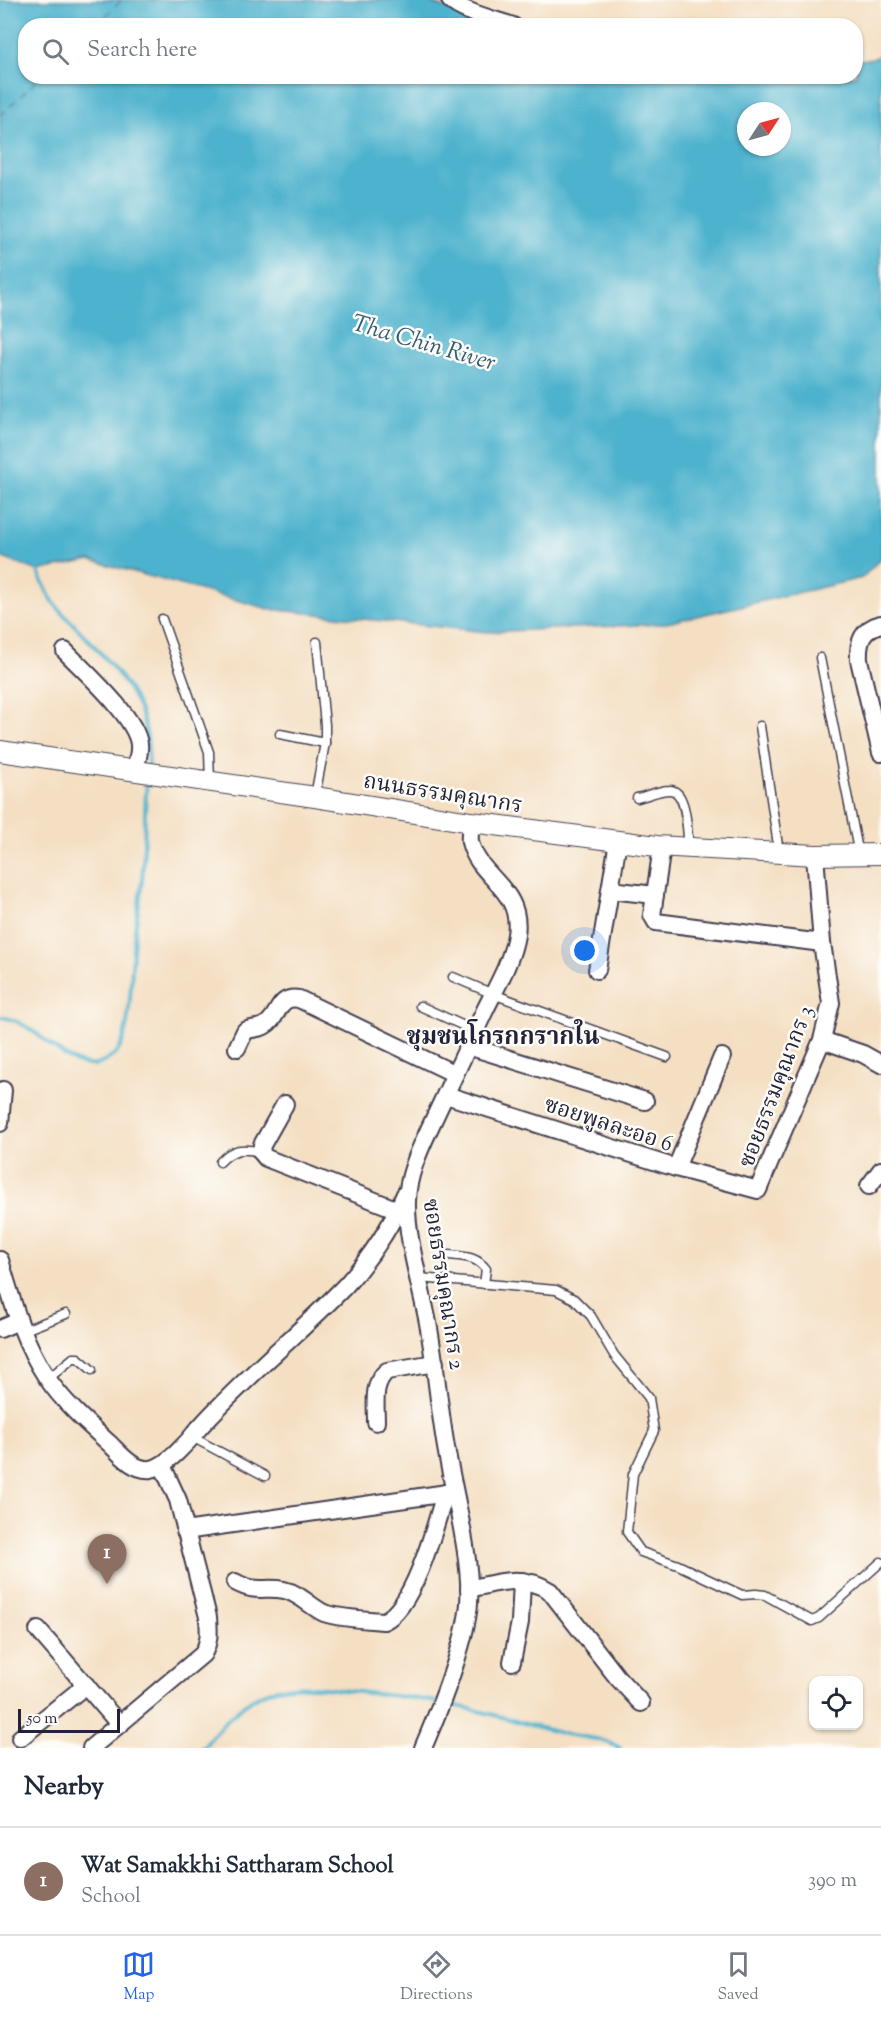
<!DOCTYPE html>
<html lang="en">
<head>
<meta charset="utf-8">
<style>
  body { margin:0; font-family:"Sorts Mill Goudy","Noto Serif Thai",serif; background:#f6f6f7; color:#1f2937 }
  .controls { position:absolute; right:18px; bottom:18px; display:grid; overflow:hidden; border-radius:12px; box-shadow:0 2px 4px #0004 }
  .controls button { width:54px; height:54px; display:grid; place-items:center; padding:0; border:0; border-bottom:2px solid #e0e1e3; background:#fff; color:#1f2937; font:30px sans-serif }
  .compass { position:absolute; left:737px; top:102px; width:54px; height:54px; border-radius:50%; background:#fff; box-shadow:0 2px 4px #0004; rotate:54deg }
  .scale { position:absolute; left:18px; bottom:15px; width:102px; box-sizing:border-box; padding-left:6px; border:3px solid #22223b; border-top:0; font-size:16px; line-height:21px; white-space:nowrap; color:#22223b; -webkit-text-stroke:4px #fdfcf7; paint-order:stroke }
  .you { position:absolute; left:585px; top:951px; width:21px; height:21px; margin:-15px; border:4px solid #fff; border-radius:50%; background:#1a73e8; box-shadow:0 0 0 9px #1a73e833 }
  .badge { display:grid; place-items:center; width:39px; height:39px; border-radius:50%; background:#2563eb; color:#fff; font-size:20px; font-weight:700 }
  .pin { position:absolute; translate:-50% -50px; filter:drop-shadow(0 2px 3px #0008) }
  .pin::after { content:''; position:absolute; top:32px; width:21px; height:18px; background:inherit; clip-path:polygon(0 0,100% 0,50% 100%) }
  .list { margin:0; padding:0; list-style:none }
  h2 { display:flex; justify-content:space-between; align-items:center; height:78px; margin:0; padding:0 24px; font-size:26px }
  h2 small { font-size:20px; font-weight:400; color:#747a83 }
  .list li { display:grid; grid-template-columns:39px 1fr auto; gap:18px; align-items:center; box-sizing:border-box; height:108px; padding:0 24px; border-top:2px solid #e0e1e3 }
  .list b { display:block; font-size:22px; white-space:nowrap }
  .list p { margin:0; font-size:20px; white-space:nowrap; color:#747a83 }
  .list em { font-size:20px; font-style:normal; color:#747a83 }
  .icon { flex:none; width:33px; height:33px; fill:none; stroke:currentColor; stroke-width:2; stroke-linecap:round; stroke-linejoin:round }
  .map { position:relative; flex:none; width:881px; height:1748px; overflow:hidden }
  .search { position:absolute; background:#fff; box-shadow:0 2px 4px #0004; left:18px; right:18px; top:18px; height:66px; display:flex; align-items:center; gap:15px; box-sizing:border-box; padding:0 21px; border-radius:24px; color:#747a83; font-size:22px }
  .sheet { height:186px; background:#fff }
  nav { display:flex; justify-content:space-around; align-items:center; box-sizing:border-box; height:84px; border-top:2px solid #e0e1e3; background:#fff; font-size:16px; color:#747a83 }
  nav a { display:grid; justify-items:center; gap:3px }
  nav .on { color:#2563eb }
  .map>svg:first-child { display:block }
  .water { fill:#4eb2cd; stroke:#386a84; stroke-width:1.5; fill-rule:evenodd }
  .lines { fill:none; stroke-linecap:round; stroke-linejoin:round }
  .stream { stroke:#4eb2cd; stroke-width:4 }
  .ferry { stroke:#345c75; stroke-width:1.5; stroke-dasharray:8 6; stroke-linecap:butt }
  .service-casing { stroke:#423e4f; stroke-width:11 }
  .minor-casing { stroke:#423e4f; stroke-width:20 }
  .tertiary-casing { stroke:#423e4f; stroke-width:22 }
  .service { stroke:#fff; stroke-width:8 }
  .minor { stroke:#fff; stroke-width:16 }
  .tertiary { stroke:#fff; stroke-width:20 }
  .labels { text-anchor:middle; stroke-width:5; stroke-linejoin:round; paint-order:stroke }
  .street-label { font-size:22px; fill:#22223b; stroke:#fdfcf7 }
  .water-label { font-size:24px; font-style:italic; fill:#345c75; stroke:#fdfcf7 }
  .neighbourhood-label { font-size:24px; font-weight:bold; fill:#22223b; stroke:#fdfcf7 }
</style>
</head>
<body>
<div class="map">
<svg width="881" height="1748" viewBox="0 0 881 1748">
  <rect width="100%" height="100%" fill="#fdfcf7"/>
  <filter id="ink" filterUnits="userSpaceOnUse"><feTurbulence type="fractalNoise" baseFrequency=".0167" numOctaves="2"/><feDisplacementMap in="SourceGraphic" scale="12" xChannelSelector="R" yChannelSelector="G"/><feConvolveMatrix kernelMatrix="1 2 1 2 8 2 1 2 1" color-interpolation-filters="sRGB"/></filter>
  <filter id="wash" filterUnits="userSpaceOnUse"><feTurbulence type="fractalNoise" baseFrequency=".008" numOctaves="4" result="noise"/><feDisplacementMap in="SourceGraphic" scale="24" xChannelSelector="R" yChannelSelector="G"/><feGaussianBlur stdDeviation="1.35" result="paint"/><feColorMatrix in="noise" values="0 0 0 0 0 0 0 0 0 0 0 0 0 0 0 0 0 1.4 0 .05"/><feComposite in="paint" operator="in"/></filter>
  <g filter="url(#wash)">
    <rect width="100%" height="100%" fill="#f4dfc3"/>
    <path class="water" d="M0,0h423l72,25 -469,1v50h830v-15l22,-4 3,-9v510l-19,20 -200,46 -175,8 -218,-23 -179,-49 -52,11 -38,-14zM746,111h36v36h-36z"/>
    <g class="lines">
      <g class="stream">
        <path d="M38,567v4c4,9 8,20 14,29 6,10 17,19 25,28 39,41 76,77 71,138"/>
        <path d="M0,1017c38,4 61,51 95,48 7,-1 18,-8 23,-14 14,-21 13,-86 16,-112 2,-20 6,-39 8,-59 3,-33 2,-67 5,-100"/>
        <path d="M447,1704c39,7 76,20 114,29 21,5 41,4 59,15"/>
        <path d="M203,1748c16,-20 33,-41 57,-53 30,-15 67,-6 99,-3 26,3 52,5 78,10"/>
      </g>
      <g class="ferry">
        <path d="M95,26l27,-26"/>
        <path d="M0,116l41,-40"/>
      </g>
    </g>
  </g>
  <g filter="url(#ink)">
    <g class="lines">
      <g class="service-casing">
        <g id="service">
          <path d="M162,619l47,133 1,30"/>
          <path d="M820,658l39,197"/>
          <path d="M760,726l19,126"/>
          <path d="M280,734l45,9"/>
          <path d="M315,796l10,-53v-18l-8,-83"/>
          <path d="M637,798c10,-2 22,-8 32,-8 19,-1 18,45 20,58"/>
          <path d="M453,977l40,17 174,63"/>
          <path d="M420,1006l55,25"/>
          <path d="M220,1162c13,-14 23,-14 41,-10"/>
          <path d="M449,1255c16,2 27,1 37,14l-2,15"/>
          <path d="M419,1278l137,12 18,9 17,17 23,39 35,43 5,33 -21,43 -6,58 14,20 37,13 64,30 14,-1 9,1 47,26 7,-3 62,-56"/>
          <path d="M22,1331l44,-17"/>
          <path d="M48,1379l25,-21h5l14,12"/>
          <path d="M192,1437l73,39"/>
        </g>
      </g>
      <g class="minor-casing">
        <g id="minor">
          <path d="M450,0c11,12 46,20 63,26"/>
          <path d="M881,624c-19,5 -23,18 -22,36l22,93"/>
          <path d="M65,651c19,20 71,66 74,93 1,9 -2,18 -5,27"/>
          <path d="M662,847l-10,68 4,7 166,21"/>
          <path d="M610,890l45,5"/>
          <path d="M597,970l21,-129"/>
          <path d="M822,1040l41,14 18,10"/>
          <path d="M468,1046l177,55"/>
          <path d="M237,1048l8,-17c6,-3 13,-2 19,-5 16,-8 12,-31 35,-27l156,75"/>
          <path d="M446,1095l230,73 82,22 64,-150 9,-37 -9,-60 -7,-88"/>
          <path d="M285,1104l-23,41 -1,7 5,6 132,52"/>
          <path d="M0,1123l3,-33"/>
          <path d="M676,1168l46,-111"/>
          <path d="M869,1186l12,-16"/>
          <path d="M0,1260c12,41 23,82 47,118 17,25 41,46 63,66 11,11 24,27 41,25 16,-3 38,-28 48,-41 46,-51 100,-94 147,-143 24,-27 45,-58 59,-91"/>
          <path d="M0,1329l19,-8"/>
          <path d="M376,1422c0,-18 -4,-39 11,-51l48,-8"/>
          <path d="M185,1531l269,-39"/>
          <path d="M235,1582c22,12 29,4 49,8 15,3 27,17 40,23 13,5 45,7 60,8 30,-13 52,-97 61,-128"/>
          <path d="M469,1589c29,-7 54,-15 81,2l67,86 24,26"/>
          <path d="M38,1630l82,95"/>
          <path d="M512,1662l8,-40 2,-41"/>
          <path d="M20,1738l66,-53"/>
          <path d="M91,1748l112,-94c7,-13 6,-23 5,-37l-30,-117 -16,-35"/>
          <path d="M423,1748c17,-40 42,-102 46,-144 3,-44 -14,-106 -22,-151 -8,-43 -11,-87 -19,-130 -7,-37 -22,-85 -21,-121 0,-27 14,-55 25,-79 18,-38 36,-77 54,-115 11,-22 26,-48 30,-73 7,-47 -37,-56 -46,-93 -1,-6 1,-13 1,-20"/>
        </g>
      </g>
      <g class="tertiary-casing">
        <path id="tertiary" d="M0,751l315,46 156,25 186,24 158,9 66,-1"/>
      </g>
      <use href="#service" class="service"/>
      <use href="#minor" class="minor"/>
      <use href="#tertiary" class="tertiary"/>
    </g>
  </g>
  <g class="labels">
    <g class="street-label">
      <text transform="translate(443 792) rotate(9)" y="8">ถนนธรรมคุณากร</text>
      <text transform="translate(775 1086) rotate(-69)" y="8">ซอยธรรมคุณากร 3</text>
      <text transform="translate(609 1123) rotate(18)" y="8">ซอยพูลละออ 6</text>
      <text transform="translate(445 1284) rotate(81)" y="8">ซอยธรรมคุณากร 2</text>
    </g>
    <g class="water-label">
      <text transform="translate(424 342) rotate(16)" y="8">Tha Chin River</text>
    </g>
    <g class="neighbourhood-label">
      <text x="503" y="1044">ชุมชนโกรกกรากใน</text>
    </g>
  </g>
</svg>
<div class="controls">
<button><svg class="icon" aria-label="locate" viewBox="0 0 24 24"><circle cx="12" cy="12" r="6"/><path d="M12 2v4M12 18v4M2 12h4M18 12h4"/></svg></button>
</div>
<svg class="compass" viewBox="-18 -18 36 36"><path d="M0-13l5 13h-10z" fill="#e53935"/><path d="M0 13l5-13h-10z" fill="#747a83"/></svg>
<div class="scale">50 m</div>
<div class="you"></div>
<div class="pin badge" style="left:107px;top:1584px;background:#8d6e63">1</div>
<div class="search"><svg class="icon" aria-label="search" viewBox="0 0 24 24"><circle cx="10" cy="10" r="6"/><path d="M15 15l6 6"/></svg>Search here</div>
</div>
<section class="sheet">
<h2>Nearby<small></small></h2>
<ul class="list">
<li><span class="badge" style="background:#8d6e63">1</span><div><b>Wat Samakkhi Sattharam School</b><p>School</p></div><em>390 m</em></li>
</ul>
</section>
<nav>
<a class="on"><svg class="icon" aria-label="map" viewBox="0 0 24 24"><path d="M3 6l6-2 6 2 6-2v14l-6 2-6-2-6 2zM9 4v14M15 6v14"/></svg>Map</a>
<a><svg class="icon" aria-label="directions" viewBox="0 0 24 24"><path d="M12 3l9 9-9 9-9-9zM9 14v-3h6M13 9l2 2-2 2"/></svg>Directions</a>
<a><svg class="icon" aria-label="saved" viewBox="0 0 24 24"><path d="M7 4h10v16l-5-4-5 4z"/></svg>Saved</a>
</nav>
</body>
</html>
